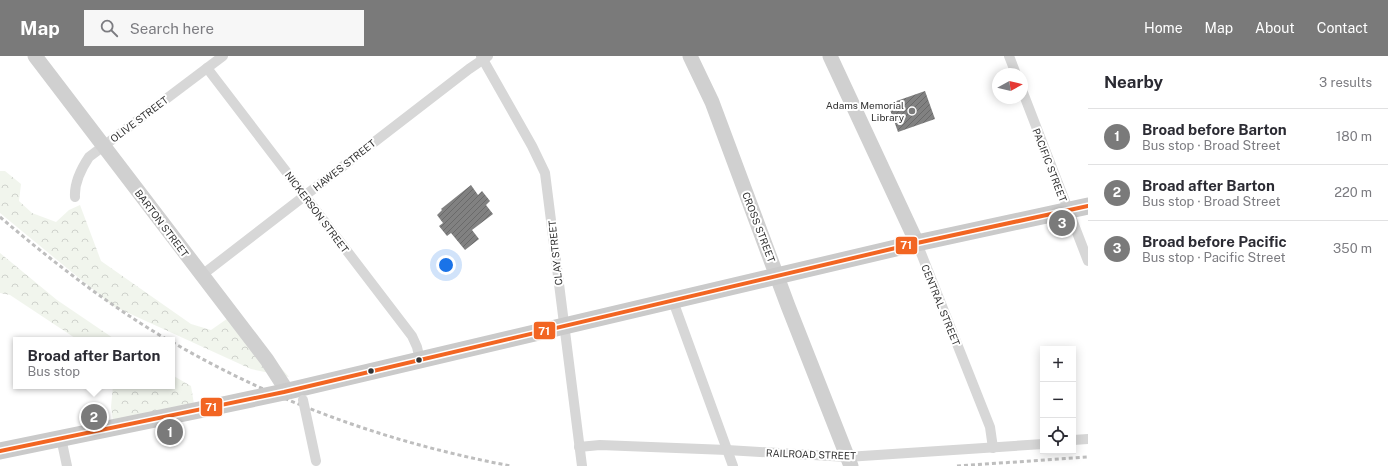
<!DOCTYPE html>
<html lang="en">
<head>
<meta charset="utf-8">
<style>
  body { margin:0; font-family:"Public Sans",sans-serif; background:#f7f7f7; color:#2b2b33 }
  .controls { position:absolute; right:12px; bottom:12px; display:grid; overflow:hidden; border-radius:0px; box-shadow:0 2px 10px #0003 }
  .controls button { width:36px; height:36px; display:grid; place-items:center; padding:0; border:0; border-bottom:1px solid #e1e1e2; background:#fff; color:#2b2b33; font:20px sans-serif }
  .compass { position:absolute; left:992px; top:12px; width:36px; height:36px; border-radius:50%; background:#fff; box-shadow:0 2px 10px #0003; rotate:82deg }
  .you { position:absolute; left:446px; top:209px; width:14px; height:14px; margin:-10px; border:3px solid #fff; border-radius:50%; background:#1a73e8; box-shadow:0 0 0 6px #1a73e833 }
  .badge { display:grid; place-items:center; width:26px; height:26px; border-radius:50%; background:#7a7a7a; color:#fff; font-size:13px; font-weight:700 }
  .pin { position:absolute; translate:-50% -50%; border:2px solid #fff; box-shadow:0 1px 4px #0006 }
  .popup { position:absolute; left:13px; top:281px; width:162px; height:52px; box-sizing:border-box; display:grid; place-content:center; border-radius:0px; background:#fff; filter:drop-shadow(0 1px 3px #0005); font-size:13px; white-space:nowrap; color:#7c7c81 }
  .popup b { font-size:15px; color:#2b2b33 }
  .popup::after { content:''; position:absolute; left:50%; top:100%; margin-left:-8px; border:8px solid transparent; border-top-color:#fff }
  .list { margin:0; padding:0; list-style:none }
  h2 { display:flex; justify-content:space-between; align-items:center; height:52px; margin:0; padding:0 16px; font-size:17px }
  h2 small { font-size:13px; font-weight:400; color:#7c7c81 }
  .list li { display:grid; grid-template-columns:26px 1fr auto; gap:12px; align-items:center; box-sizing:border-box; height:56px; padding:0 16px; border-top:1px solid #e1e1e2 }
  .list b { display:block; font-size:15px; white-space:nowrap }
  .list p { margin:0; font-size:13px; white-space:nowrap; color:#7c7c81 }
  .list em { font-size:13px; font-style:normal; color:#7c7c81 }
  .icon { flex:none; width:22px; height:22px; fill:none; stroke:currentColor; stroke-width:2; stroke-linecap:round; stroke-linejoin:round }
  .map { position:relative; flex:none; width:1088px; height:410px; overflow:hidden }
  header { display:flex; align-items:center; gap:24px; box-sizing:border-box; height:56px; padding:0 20px; background:#7a7a7a; color:#fff }
  header strong { font-size:19px }
  nav { display:flex; gap:22px; margin-inline-start:auto; font-size:14px }
  .search { width:280px; height:36px; background:#f7f7f7; display:flex; align-items:center; gap:10px; box-sizing:border-box; padding:0 14px; border-radius:0px; color:#7c7c81; font-size:15px }
  main { display:flex }
  aside { flex:1; background:#fff }
  .map>svg:first-child { display:block }
  .forest { fill:url(#forest-crowns) }
  .building { fill:url(#building-hatch) }
  .lines { fill:none; stroke-linecap:round; stroke-linejoin:round }
  .street { stroke:#d7d7d7; stroke-width:10 }
  .secondary { stroke:#d0d0d0; stroke-width:15 }
  .primary { stroke:#cacaca; stroke-width:17 }
  .rail { stroke:#bebebe; stroke-width:3; stroke-dasharray:4 3; stroke-linecap:butt }
  .street-bridge { stroke:#d7d7d7; stroke-width:10 }
  .primary-bridge { stroke:#cacaca; stroke-width:17 }
  .bus-1-casing { stroke:#fff; stroke-width:7 }
  .bus-1 { stroke:#f26522; stroke-width:4 }
  .poi-dot { fill:#7a7a7a; stroke:#fff; stroke-width:1.5 }
  .bus-dot { fill:#333; stroke:#fff; stroke-width:1.5 }
  .labels { text-anchor:middle; stroke-width:4; stroke-linejoin:round; paint-order:stroke }
  .poi-label { font-size:10px; fill:#333; stroke:#fff; text-anchor:end }
  .street-label { font-size:10px; fill:#333; stroke:#fff }
  .line-badge { stroke:#fff; stroke-width:1.5 }
  .badge-label { font-size:11px; text-anchor:middle; font-weight:bold; fill:#fff }
</style>
</head>
<body>
<header>
<strong>Map</strong>
<div class="search"><svg class="icon" aria-label="search" viewBox="0 0 24 24"><circle cx="10" cy="10" r="6"/><path d="M15 15l6 6"/></svg>Search here</div>
<nav><a>Home</a><a>Map</a><a>About</a><a>Contact</a></nav>
</header>
<main>
<div class="map">
<svg width="1088" height="410" viewBox="0 0 1088 410">
  <defs>
    <pattern id="forest-crowns" width="20" height="18" patternUnits="userSpaceOnUse"><rect width="20" height="18" fill="#f1f5ed"/><path d="M2 6a3 3 0 1 1 6 0M12 15a3 3 0 1 1 6 0" fill="none" stroke="#cfd2cc"/></pattern>
    <pattern id="building-hatch" width="6" height="6" patternUnits="userSpaceOnUse"><rect width="6" height="6" fill="#818181"/><path d="M-1 1l2-2M0 6l6-6M5 7l2-2" fill="none" stroke="#6a6a6a"/></pattern>
  </defs>
  <rect width="100%" height="100%" fill="#fff"/>
  <g class="forest">
    <path d="M0,115h5l16,13 -2,17 13,12 24,9 13,-12 11,-5 21,56 90,63 20,6 23,-16 55,63 -38,-8 -138,-63 -113,-93z"/>
    <path d="M0,197l57,47 59,40h-38l-68,-45 -10,-2z"/>
    <path d="M172,319l19,11 4,24 -81,17 -3,-20 2,-21h59z"/>
  </g>
  <g class="building">
    <path d="M925,35l10,28 -37,13 -10,-28z"/>
    <path d="M471,129l7,10 4,-4 8,10 -4,4 7,9 -21,16 7,9 -14,11 -14,-17 -4,3 -8,-10 4,-3 -6,-8 5,-5 -1,-1z"/>
  </g>
  <g class="lines">
    <g class="street">
      <path d="M481,0l51,90 13,27 37,293"/>
      <path d="M1009,0l7,18"/>
      <path d="M207,12l205,268 5,11 3,13"/>
      <path d="M1022,34l66,171"/>
      <path d="M75,141c-1,-15 6,-28 14,-40l134,-101"/>
      <path d="M917,187l73,184 3,21"/>
      <path d="M202,219l267,-206 19,-13"/>
      <path d="M673,245l60,165"/>
      <path d="M61,382l6,28"/>
      <path d="M1073,384l15,-1"/>
      <path d="M579,391l21,-2 127,5 120,7 196,-13"/>
    </g>
    <g class="secondary">
      <path d="M35,0l232,304 20,31"/>
      <path d="M690,0l22,46 76,204 63,160"/>
      <path d="M830,0l87,187"/>
    </g>
    <g class="primary">
      <path d="M284,336l633,-149 171,-37"/>
      <path d="M0,395l204,-42"/>
    </g>
    <g class="rail">
      <path d="M0,161c53,45 108,88 168,123"/>
      <path d="M172,286c107,62 218,101 339,124"/>
      <path d="M957,410l131,-9"/>
    </g>
    <path class="street-bridge" d="M303,344l13,61"/>
    <path class="primary-bridge" d="M204,353l80,-17"/>
    <g class="bus-1-casing">
      <path id="bus-1" d="M0,395l284,-59 633,-149 171,-37"/>
    </g>
    <use href="#bus-1" class="bus-1"/>
  </g>
  <circle class="poi-dot" cx="912" cy="55" r="4"/>
  <g class="bus-dot">
    <circle cx="419" cy="304" r="3.5"/>
    <circle cx="371" cy="315" r="3.5"/>
  </g>
  <g class="labels">
    <g class="poi-label">
      <text x="904" y="53">Adams Memorial<tspan x="904" dy="12">Library</tspan></text>
    </g>
    <g class="street-label">
      <text transform="translate(139 63) rotate(-37)" y="4">OLIVE STREET</text>
      <text transform="translate(344 109) rotate(-38)" y="4">HAWES STREET</text>
      <text transform="translate(1050 109) rotate(69)" y="4">PACIFIC STREET</text>
      <text transform="translate(317 156) rotate(53)" y="4">NICKERSON STREET</text>
      <text transform="translate(162 167) rotate(53)" y="4">BARTON STREET</text>
      <text transform="translate(759 171) rotate(69)" y="4">CROSS STREET</text>
      <text transform="translate(555 197) rotate(-96)" y="4">CLAY STREET</text>
      <text transform="translate(941 249) rotate(68)" y="4">CENTRAL STREET</text>
      <text transform="translate(811 398) rotate(2)" y="4">RAILROAD STREET</text>
    </g>
  </g>
  <g class="line-badge">
    <rect x="895" y="180" width="23" height="19" rx="4" fill="#f26522"/>
    <rect x="533" y="265" width="23" height="19" rx="4" fill="#f26522"/>
    <rect x="200" y="341" width="23" height="20" rx="4" fill="#f26522"/>
  </g>
  <g class="badge-label">
    <text x="906" y="193">71</text>
    <text x="544" y="279">71</text>
    <text x="211" y="355">71</text>
  </g>
</svg>
<div class="controls">
<button>+</button>
<button>−</button>
<button><svg class="icon" aria-label="locate" viewBox="0 0 24 24"><circle cx="12" cy="12" r="6"/><path d="M12 2v4M12 18v4M2 12h4M18 12h4"/></svg></button>
</div>
<svg class="compass" viewBox="-18 -18 36 36"><path d="M0-13l5 13h-10z" fill="#e53935"/><path d="M0 13l5-13h-10z" fill="#7c7c81"/></svg>
<div class="you"></div>
<div class="pin badge" style="left:170px;top:376px">1</div>
<div class="pin badge" style="left:94px;top:361px">2</div>
<div class="popup"><b>Broad after Barton</b>Bus stop</div>
<div class="pin badge" style="left:1062px;top:167px">3</div>
</div>
<aside>
<h2>Nearby<small>3 results</small></h2>
<ul class="list">
<li><span class="badge">1</span><div><b>Broad before Barton</b><p>Bus stop · Broad Street</p></div><em>180 m</em></li>
<li><span class="badge">2</span><div><b>Broad after Barton</b><p>Bus stop · Broad Street</p></div><em>220 m</em></li>
<li><span class="badge">3</span><div><b>Broad before Pacific</b><p>Bus stop · Pacific Street</p></div><em>350 m</em></li>
</ul>
</aside>
</main>
</body>
</html>
